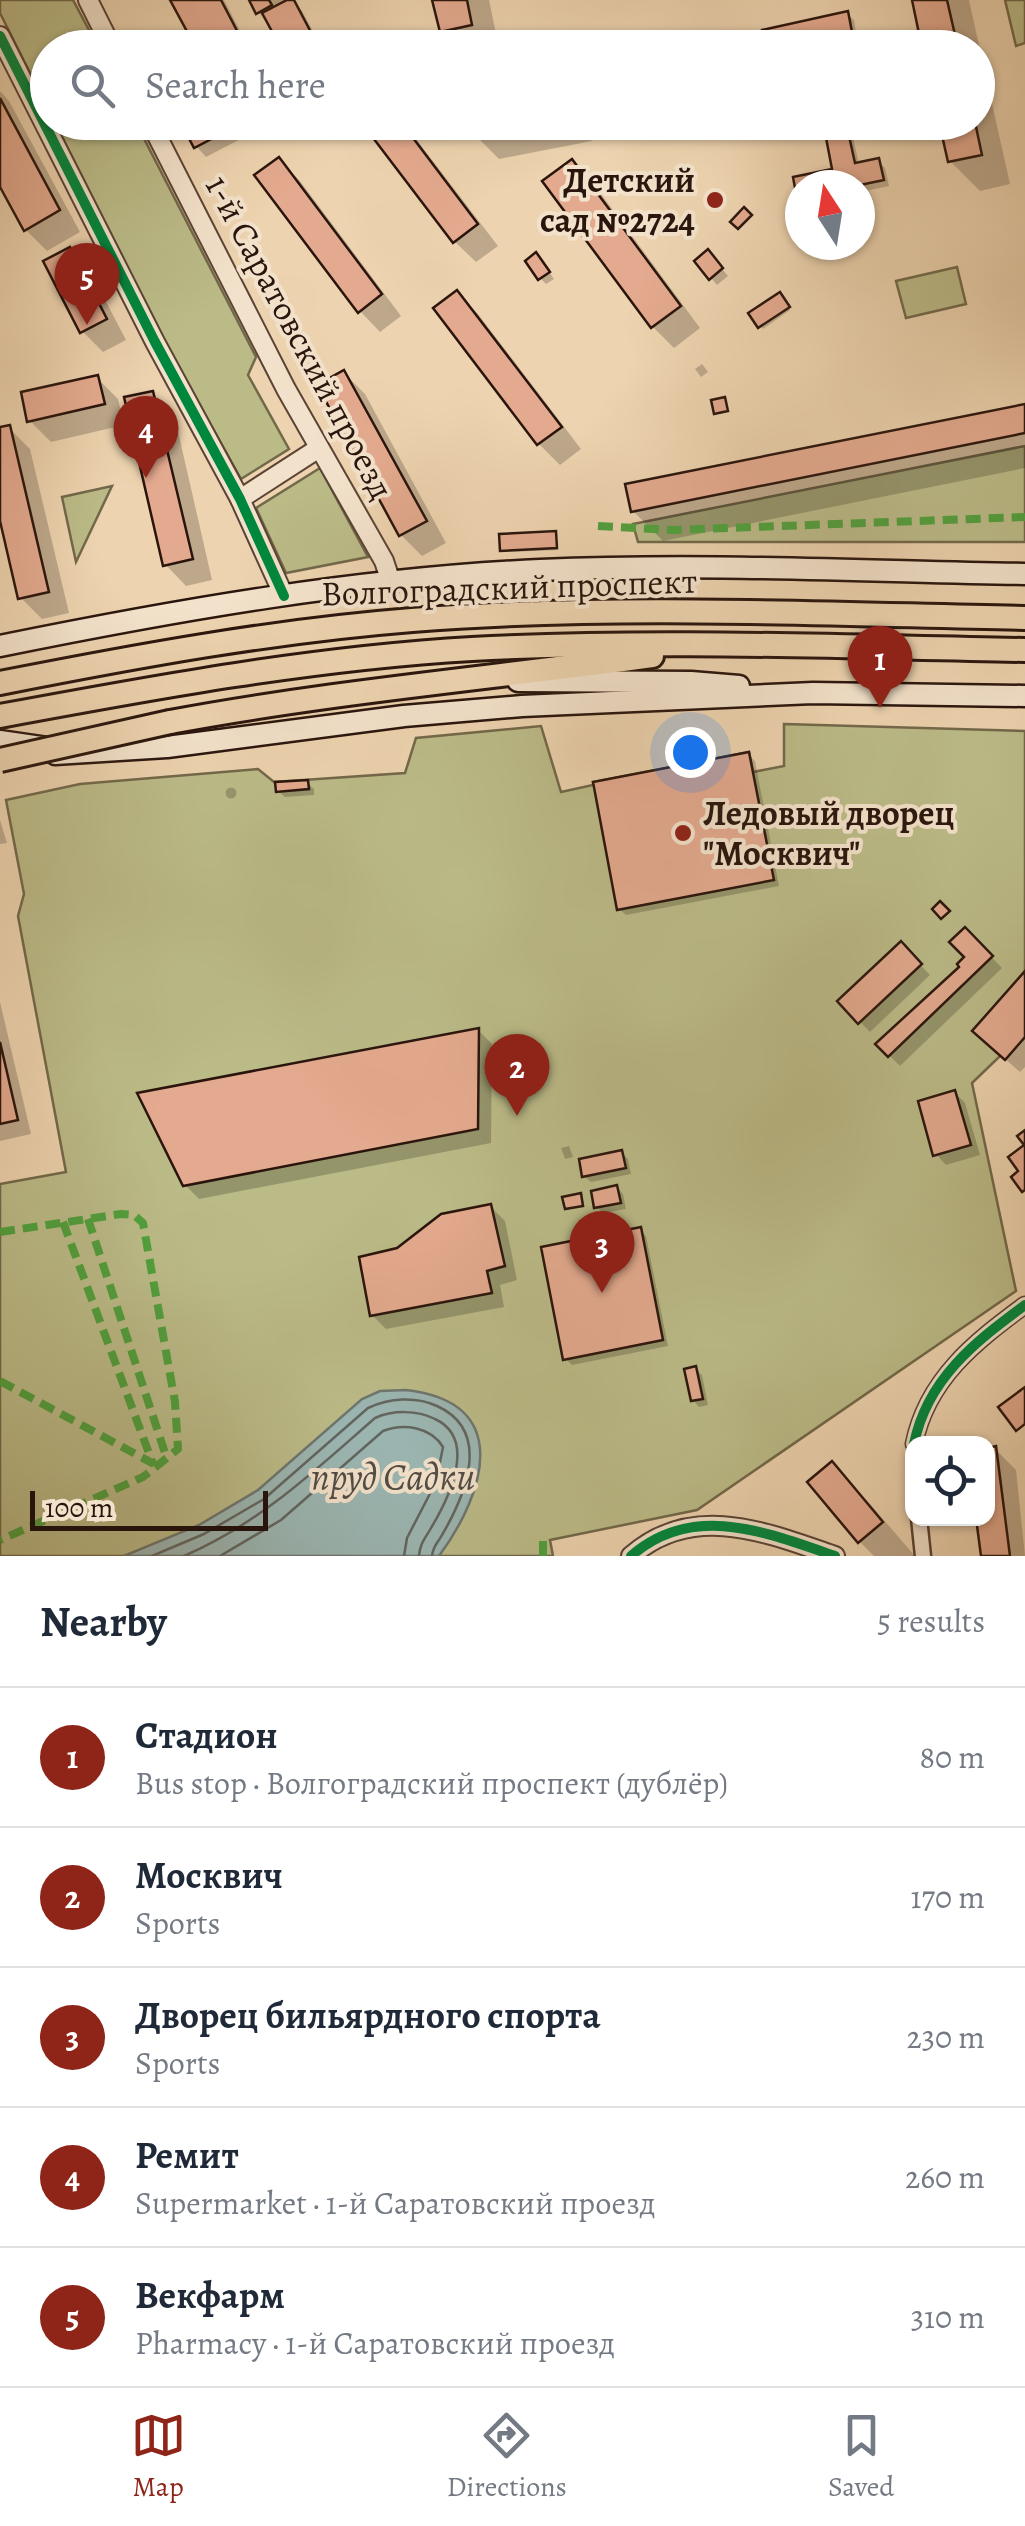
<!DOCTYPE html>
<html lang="en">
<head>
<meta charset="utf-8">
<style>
  body { margin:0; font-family:Alegreya,serif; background:#f2f2f3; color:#1f2937 }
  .controls { position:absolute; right:30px; bottom:30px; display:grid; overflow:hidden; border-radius:20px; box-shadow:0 2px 8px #0004 }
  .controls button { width:90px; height:90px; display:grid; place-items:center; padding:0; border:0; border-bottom:2px solid #e0e1e3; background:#fff; color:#1f2937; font:50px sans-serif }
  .compass { position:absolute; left:785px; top:170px; width:90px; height:90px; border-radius:50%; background:#fff; box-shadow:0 2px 8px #0004; rotate:348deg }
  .scale { position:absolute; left:30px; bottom:25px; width:238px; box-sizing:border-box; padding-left:10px; border:5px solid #2a150d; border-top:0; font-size:28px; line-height:35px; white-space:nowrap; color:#2a150d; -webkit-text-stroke:8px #f3e2cb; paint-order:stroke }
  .you { position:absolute; left:690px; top:752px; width:35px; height:35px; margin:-25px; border:8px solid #fff; border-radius:50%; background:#1a73e8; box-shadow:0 0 0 15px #1a73e833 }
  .badge { display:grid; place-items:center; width:65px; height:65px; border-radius:50%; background:#8f2418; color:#fff; font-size:32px; font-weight:700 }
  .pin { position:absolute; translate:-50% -82px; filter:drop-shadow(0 2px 5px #0008) }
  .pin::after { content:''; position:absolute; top:52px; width:35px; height:30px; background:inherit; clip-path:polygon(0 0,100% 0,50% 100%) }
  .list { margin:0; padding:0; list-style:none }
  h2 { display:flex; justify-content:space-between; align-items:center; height:130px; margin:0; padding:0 40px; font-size:42px }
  h2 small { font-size:32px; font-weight:400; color:#747a83 }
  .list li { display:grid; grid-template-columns:65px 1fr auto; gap:30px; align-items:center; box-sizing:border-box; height:140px; padding:0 40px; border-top:2px solid #e0e1e3 }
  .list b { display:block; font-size:38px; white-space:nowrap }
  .list p { margin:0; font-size:32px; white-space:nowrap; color:#747a83 }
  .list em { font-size:32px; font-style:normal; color:#747a83 }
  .icon { flex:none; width:55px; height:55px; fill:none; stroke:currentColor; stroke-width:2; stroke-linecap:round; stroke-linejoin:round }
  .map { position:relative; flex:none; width:1025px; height:1556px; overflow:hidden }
  .search { position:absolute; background:#fff; box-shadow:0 2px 8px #0004; left:30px; right:30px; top:30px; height:110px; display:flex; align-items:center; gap:25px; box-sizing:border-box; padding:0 35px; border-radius:55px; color:#747a83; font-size:38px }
  .sheet { height:830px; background:#fff }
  nav { display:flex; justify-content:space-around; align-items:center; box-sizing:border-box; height:140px; border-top:2px solid #e0e1e3; background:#fff; font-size:28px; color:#747a83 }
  nav a { display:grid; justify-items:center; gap:5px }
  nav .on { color:#8f2418 }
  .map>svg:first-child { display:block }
  .green { fill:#bb8; stroke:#72684a; stroke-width:2.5 }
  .water { fill:#9bb6b2; stroke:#6e7670; stroke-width:2.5 }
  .shadow { fill:#0003 }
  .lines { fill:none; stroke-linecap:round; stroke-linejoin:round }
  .shore { stroke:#626660; stroke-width:2.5 }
  .building { fill:#e4aa8f; stroke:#2a150d; stroke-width:2.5 }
  .minor-casing { stroke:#5b4436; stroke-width:19 }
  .tertiary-casing { stroke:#5b4436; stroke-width:22 }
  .secondary-casing { stroke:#2a150d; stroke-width:25 }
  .primary-casing { stroke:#2a150d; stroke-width:28 }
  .minor { stroke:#f3e2cb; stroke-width:14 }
  .tertiary { stroke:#f3e2cb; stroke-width:18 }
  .secondary { stroke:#f3e2cb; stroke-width:20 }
  .primary { stroke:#edd3af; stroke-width:22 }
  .primary-bridge-casing { stroke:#2a150d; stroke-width:28; stroke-linecap:butt }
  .primary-bridge { stroke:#edd3af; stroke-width:22 }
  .quiet { stroke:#51a03e; stroke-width:8; stroke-dasharray:15 8; stroke-linecap:butt }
  .cycleway-casing { stroke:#f3e2cb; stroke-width:16 }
  .cycleway { stroke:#00873e; stroke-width:10 }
  .poi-dot { fill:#8f2418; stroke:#f3e2cb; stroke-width:4 }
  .labels { text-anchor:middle; stroke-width:8; stroke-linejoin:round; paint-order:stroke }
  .poi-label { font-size:35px; font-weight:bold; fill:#2a150d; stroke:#f3e2cb; text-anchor:end }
  .street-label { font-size:35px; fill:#2a150d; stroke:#f3e2cb }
  .water-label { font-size:38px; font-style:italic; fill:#524d47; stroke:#f3e2cb }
</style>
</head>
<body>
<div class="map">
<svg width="1025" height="1556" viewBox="0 0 1025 1556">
  <rect width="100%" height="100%" fill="#edd3af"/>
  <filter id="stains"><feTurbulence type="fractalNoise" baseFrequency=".002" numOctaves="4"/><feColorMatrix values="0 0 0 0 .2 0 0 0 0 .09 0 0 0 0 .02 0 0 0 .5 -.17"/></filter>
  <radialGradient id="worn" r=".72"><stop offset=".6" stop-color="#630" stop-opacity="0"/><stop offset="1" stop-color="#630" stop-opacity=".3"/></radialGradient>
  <g class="green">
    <path d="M0,0h73l25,47 -50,1 -1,59 -47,-94z"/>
    <path d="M1005,0h20v43l-9,3z"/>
    <path d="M55,123h81l120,234 -8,18 41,74 -48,30 -78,-140z"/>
    <path d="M957,267l9,37 -60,14 -10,-37z"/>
    <path d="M1025,446v96h-387l-5,-18z"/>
    <path d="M320,468l48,89 -82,16 -30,-65z"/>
    <path d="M112,486l-36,76 -14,-65z"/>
    <path d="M784,724l241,7v301l-53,51 44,208 -319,219 -147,30 3,16h-553v-372l66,-12 -48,-256 6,-22 -18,-94 74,-16 178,-15 16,13 131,-9 11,-35 125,-12 20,66 32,-7v-3l156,-30 4,20 31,-6z"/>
  </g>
  <path class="water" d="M406,1390c107,12 80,102 33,166h-315l75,-31 59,-35 104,-91 18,-8z"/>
  <g class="shadow">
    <path d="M173,0h51l25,48h-51z"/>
    <path d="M252,0h40l10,11 20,37h-38l-17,-31 -2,2 -7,-7z"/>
    <path d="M435,0h54l10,48h-41l-16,-17z"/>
    <path d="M914,0h55l41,184 -30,7 -30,-30 -9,-39h37v-74h-53z"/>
    <path d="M847,14l7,6 3,18 -23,5v5h-66z"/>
    <path d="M0,91l9,10 71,131 -33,19 -21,-21 -26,-48z"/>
    <path d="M193,122h80l-67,35 -10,-11z"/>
    <path d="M364,122h39l95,124 -22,16 -21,-20z"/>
    <path d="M588,122l4,19 -93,18 -32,-32 -16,3 -7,-8z"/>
    <path d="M786,122h64l9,43 19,-4 7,7 4,18 -29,6v-7h-60v13l-4,-19 39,-9 -10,-47 -33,7z"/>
    <path d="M279,160l21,21 101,135 -21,16 -20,-21z"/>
    <path d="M572,162l21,21 107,145 -26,20 -21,-21 -107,-146z"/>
    <path d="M69,250l21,21 36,69 -23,12 -21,-21z"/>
    <path d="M714,259l14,17 -11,9 -6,-7z"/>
    <path d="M542,262l12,17 -8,5 -6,-6z"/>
    <path d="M457,293l21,21 103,135 -21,16 -21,-21 -103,-135z"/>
    <path d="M782,297l8,13 -27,19 -11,-15z"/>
    <path d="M702,364l6,8 -7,5 -6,-8z"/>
    <path d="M344,373l21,21 81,149 -24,13 -21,-21 -81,-149z"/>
    <path d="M97,378l21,21 6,26 -73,17 -22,-22z"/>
    <path d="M152,393l22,21 38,166 -26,6 -21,-22z"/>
    <path d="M1025,406v62l-362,73 -30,-30z"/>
    <path d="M9,428l21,21 39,164 -27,6 -21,-21 -21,-88v-80z"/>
    <path d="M555,534l3,16 -53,2 -2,-2z"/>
    <path d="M748,755l7,6 24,125 -153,29 -7,-6z"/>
    <path d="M307,783l7,6v6l-29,2 -7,-6z"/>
    <circle cx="231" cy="793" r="5.5"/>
    <path d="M0,820l7,23 -7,1z"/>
    <path d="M965,930l37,38 -102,98 -22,-22 85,-77 5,-10z"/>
    <path d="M901,945l29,30 -60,57 -30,-31z"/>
    <path d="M1025,975v92l-5,5 -31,-27z"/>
    <path d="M0,1002l31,132 -31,7z"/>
    <path d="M478,1030l14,14 -1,99 -292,56 -14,-14z"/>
    <path d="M954,1092l11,11 15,52 -34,10 -10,-11z"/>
    <path d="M569,1146l4,11 -8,2 -4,-11z"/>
    <path d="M622,1153l6,6 3,15 -40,8 -7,-6z"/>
    <path d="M617,1188l6,6 3,15 -23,4 -6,-6z"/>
    <path d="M491,1207l14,14 12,59 -17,5 4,22 -118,22 -14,-14 26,-64z"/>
    <path d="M640,1230l6,6 22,110 -96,19 -7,-7z"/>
    <path d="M695,1369l7,6 6,30 -9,2 -6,-7z"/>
    <path d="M995,1449l21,21 9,86h-41l4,-106z"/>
    <path d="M832,1465l38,39 45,52h-41l-14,-14 -50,-59z"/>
  </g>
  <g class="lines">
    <g class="shore">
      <path d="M152,1556l52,-22 60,-35 104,-91c21,-10 48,-12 69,-2 55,25 29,88 5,129 -5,9 -9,11 -10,21"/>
      <path d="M184,1556c76,-33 129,-84 191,-138 18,-8 42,-8 60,1 43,20 14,79 -4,109 -6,11 -11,15 -12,28"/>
      <path d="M220,1556l61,-36 102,-89c21,-8 48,-4 60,16l-7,35 -29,56 -3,18"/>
    </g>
  </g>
  <g class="building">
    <path d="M170,0h51l25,48h-50z"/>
    <path d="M249,0h20l3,5 -16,9z"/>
    <path d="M287,0h7l21,40 -13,8h-21l-19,-35z"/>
    <path d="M432,0h35l5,25 -32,7z"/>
    <path d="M912,0h35l11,48h-36z"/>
    <path d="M848,11l4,21 -24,5 3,11h-24l-1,-5 -41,5 -3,-18z"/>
    <path d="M0,98l60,112 -36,21 -24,-44z"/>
    <path d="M188,122h56l-50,26 -12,-23z"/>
    <path d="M361,122h40l77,102 -25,19z"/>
    <path d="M823,122h23l9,41 24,-5 5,22 -24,5h-60l-3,14 -4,-22 39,-8z"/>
    <path d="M939,122h36l7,33 -34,7z"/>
    <path d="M279,157l103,137 -24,19 -104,-138z"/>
    <path d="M572,159l109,147 -30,22 -109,-147z"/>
    <path d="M744,207l8,8 -14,14 -8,-7z"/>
    <path d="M70,247l37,72 -27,14 -37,-72z"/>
    <path d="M708,249l15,19 -14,12 -15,-19z"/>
    <path d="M536,252l14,20 -12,8 -13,-19z"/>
    <path d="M457,290l105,137 -25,18 -104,-137z"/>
    <path d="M780,292l10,15 -32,21 -10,-15z"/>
    <path d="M344,370l83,151 -28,15 -82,-151z"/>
    <path d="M98,375l7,29 -78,18 -6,-30z"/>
    <path d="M153,391l40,168 -30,7 -39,-169z"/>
    <path d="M725,397l3,14 -14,3 -3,-14z"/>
    <path d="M1025,404v29l-394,79 -6,-28z"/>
    <path d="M10,425l39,167 -31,7 -18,-78v-94z"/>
    <path d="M556,531l1,17 -57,3 -1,-17z"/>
    <path d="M749,752l25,128 -157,30 -24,-128z"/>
    <path d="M308,780l1,9 -33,3 -1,-10z"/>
    <path d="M940,901l10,10 -9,8 -9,-10z"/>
    <path d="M965,927l28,29 -105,101 -13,-13 84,-77 -2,-3 7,-7 -15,-15z"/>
    <path d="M901,941l21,23 -64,60 -21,-23z"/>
    <path d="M1025,971v66l-20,23 -33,-29z"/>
    <path d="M479,1028l-1,101 -295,57 -46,-93z"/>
    <path d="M0,1042l18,78 -18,4z"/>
    <path d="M955,1090l16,55 -38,11 -15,-55z"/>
    <path d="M1025,1130v60l-3,2 -11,-15 7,-6 -10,-14 16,-12 -7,-9z"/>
    <path d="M622,1150l4,18 -44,9 -3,-18z"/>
    <path d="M617,1185l4,18 -27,5 -3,-17z"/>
    <path d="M581,1193l2,13 -18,3 -3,-12z"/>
    <path d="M491,1204l14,62 -18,5 5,22 -122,23 -11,-59 38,-9 44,-34z"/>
    <path d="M641,1227l22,113 -100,20 -22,-113z"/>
    <path d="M696,1366l7,33 -12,2 -7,-32z"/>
    <path d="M1025,1387v37l-9,7 -18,-24z"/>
    <path d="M996,1446l14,110h-29l-5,-38h12v-70z"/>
    <path d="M832,1461l51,61 -25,21 -51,-61z"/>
  </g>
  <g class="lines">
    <g class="minor-casing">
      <g id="minor">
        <path d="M914,1444c13,-65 61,-102 111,-139"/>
        <path d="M919,1518l4,38"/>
      </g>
    </g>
    <g class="tertiary-casing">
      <g id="tertiary">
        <path d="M88,0l24,48"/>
        <path d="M0,36l155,306 85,157 44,97"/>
        <path d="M150,122l136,267 98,172 7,21"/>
        <path d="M240,499l79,-51"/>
        <path d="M631,1556c62,-54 134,-24 204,0"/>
      </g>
    </g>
    <g class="secondary-casing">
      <g id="secondary">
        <path d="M0,646c177,-36 359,-68 540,-76 161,-7 324,1 485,4"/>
        <path d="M518,681l173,1 48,4"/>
        <path d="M0,741l48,7"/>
        <path d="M55,754l112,-7 237,-31 118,-10 291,-13 212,3"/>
      </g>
    </g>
    <g class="primary-casing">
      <g id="primary">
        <path d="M0,683c137,-27 273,-52 412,-63 203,-16 409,-6 613,-2"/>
        <path d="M0,716c156,-29 314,-58 472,-67 184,-10 369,-2 553,1"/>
        <path d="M170,722c160,-30 321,-44 482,-66"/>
      </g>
    </g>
    <use href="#minor" class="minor"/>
    <use href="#tertiary" class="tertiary"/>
    <use href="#secondary" class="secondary"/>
    <use href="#primary" class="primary"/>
    <g class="primary-bridge-casing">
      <path id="primary-bridge" d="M0,760l170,-38"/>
    </g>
    <use href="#primary-bridge" class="primary-bridge"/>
    <g class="quiet">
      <path d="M598,526l75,4 352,-13"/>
      <path d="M88,1219l79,240"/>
      <path d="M63,1222l90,242"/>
      <path d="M0,1232l121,-18 13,1 9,8 32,179 3,47 -35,28 -143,63"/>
      <path d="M0,1381l154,83"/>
      <path d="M543,1556v-22"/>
    </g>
    <g class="cycleway-casing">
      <g id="cycleway">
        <path d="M0,36l155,306 85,157 44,97"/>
        <path d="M914,1444c13,-65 61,-102 111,-139"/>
        <path d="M631,1556c62,-54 134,-24 204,0"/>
      </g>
    </g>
    <use href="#cycleway" class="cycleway"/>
  </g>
  <g class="poi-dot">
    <circle cx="715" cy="200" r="10"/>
    <circle cx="683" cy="833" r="10"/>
  </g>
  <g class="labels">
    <g class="poi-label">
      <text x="695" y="192">Детский<tspan x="695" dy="40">сад №2724</tspan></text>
      <text x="703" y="825" text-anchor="start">Ледовый дворец<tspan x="703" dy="40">"Москвич"</tspan></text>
    </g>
    <g class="street-label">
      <text transform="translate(300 337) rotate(62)" y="12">1-й Саратовский проезд</text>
      <text transform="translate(509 587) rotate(-2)" y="12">Волгоградский проспект</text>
    </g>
    <g class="water-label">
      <text x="393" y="1490">пруд Садки</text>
    </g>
  </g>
  <rect width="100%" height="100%" filter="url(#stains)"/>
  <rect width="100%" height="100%" fill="url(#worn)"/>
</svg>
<div class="controls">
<button><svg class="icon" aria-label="locate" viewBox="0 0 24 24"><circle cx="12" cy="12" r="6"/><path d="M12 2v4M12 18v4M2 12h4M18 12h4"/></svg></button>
</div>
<svg class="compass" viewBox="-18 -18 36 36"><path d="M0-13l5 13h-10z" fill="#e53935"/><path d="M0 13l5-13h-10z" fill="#747a83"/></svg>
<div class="scale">100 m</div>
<div class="you"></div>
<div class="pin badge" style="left:880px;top:708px">1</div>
<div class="pin badge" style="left:517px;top:1116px">2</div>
<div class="pin badge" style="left:602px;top:1293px">3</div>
<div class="pin badge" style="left:146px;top:478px">4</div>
<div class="pin badge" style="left:87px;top:325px">5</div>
<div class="search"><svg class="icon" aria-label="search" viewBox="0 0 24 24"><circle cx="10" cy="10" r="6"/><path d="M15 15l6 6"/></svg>Search here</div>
</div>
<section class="sheet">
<h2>Nearby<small>5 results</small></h2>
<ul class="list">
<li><span class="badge">1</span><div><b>Стадион</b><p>Bus stop · Волгоградский проспект (дублёр)</p></div><em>80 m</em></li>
<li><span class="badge">2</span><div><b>Москвич</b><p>Sports</p></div><em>170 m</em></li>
<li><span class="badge">3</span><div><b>Дворец бильярдного спорта</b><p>Sports</p></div><em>230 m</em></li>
<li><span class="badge">4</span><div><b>Ремит</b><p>Supermarket · 1-й Саратовский проезд</p></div><em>260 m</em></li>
<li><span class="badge">5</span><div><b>Векфарм</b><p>Pharmacy · 1-й Саратовский проезд</p></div><em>310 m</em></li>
</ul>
</section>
<nav>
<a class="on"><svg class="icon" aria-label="map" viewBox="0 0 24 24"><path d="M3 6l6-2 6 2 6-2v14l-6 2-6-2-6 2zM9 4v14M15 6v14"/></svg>Map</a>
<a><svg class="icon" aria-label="directions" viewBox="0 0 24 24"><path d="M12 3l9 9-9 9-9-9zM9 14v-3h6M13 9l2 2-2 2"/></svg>Directions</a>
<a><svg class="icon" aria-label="saved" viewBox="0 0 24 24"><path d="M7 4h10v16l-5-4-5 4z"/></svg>Saved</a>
</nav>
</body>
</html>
